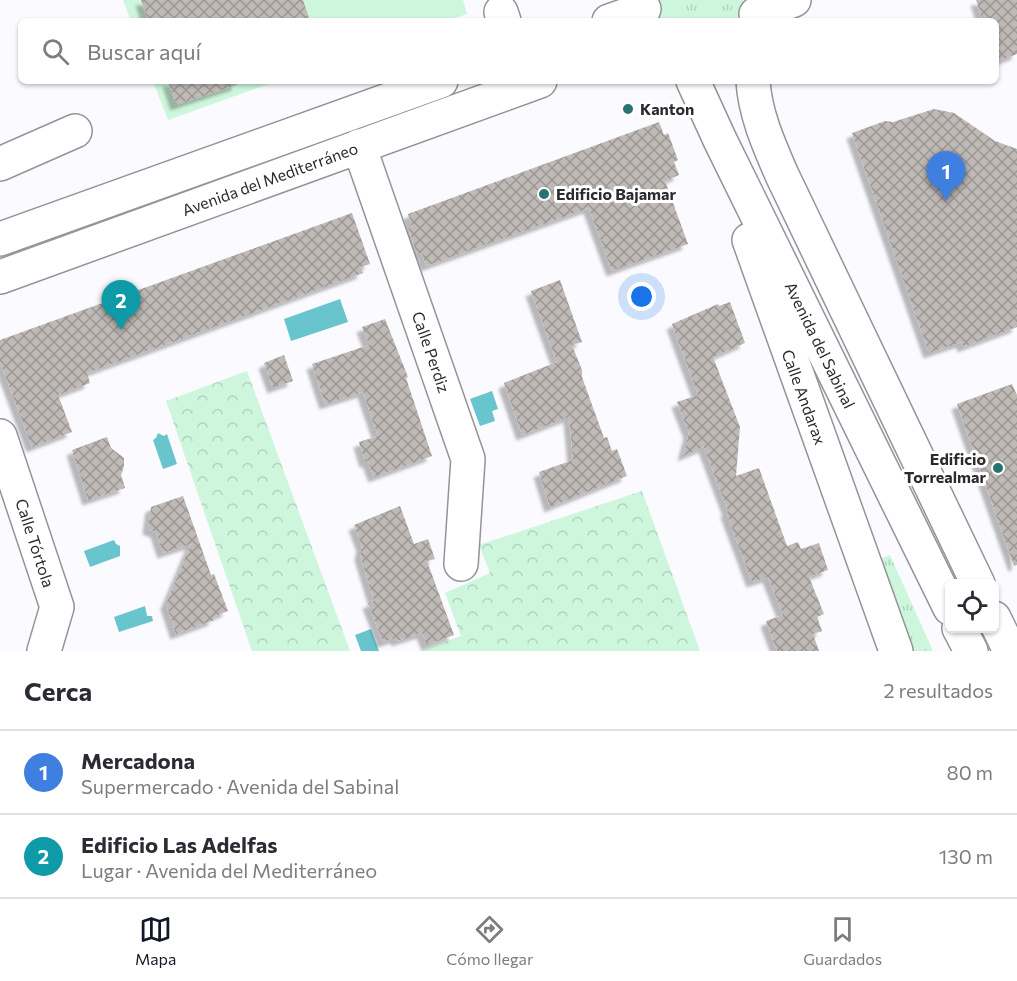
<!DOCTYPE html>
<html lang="es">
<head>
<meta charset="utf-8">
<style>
  body { margin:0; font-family:Commissioner,sans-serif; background:#f7f7f7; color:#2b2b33 }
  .controls { position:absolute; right:18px; bottom:18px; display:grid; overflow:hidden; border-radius:9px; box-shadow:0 2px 4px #0004 }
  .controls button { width:54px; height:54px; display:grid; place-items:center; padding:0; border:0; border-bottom:2px solid #e1e1e2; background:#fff; color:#2b2b33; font:30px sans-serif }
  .you { position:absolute; left:642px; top:297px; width:21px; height:21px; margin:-15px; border:4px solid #fff; border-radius:50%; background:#1a73e8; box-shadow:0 0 0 9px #1a73e833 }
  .badge { display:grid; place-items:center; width:39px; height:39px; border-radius:50%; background:#111827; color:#fff; font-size:20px; font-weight:700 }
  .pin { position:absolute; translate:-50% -50px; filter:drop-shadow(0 2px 3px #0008) }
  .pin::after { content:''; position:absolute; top:32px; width:21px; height:18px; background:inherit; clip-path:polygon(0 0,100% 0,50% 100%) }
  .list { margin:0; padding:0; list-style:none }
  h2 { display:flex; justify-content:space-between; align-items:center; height:78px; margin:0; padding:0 24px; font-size:26px }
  h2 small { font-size:20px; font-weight:400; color:#7c7c81 }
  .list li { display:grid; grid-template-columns:39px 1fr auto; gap:18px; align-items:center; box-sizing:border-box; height:84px; padding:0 24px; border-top:2px solid #e1e1e2 }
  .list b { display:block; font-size:22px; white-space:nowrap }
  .list p { margin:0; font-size:20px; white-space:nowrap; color:#7c7c81 }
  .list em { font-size:20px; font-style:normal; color:#7c7c81 }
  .icon { flex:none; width:33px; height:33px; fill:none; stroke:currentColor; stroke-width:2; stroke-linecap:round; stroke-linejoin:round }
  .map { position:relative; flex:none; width:1017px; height:651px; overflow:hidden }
  .search { position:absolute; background:#fff; box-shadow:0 2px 4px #0004; left:18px; right:18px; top:18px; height:66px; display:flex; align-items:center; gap:15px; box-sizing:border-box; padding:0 21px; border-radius:9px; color:#7c7c81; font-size:22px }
  .sheet { height:246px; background:#fff }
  nav { display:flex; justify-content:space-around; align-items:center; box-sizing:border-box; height:84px; border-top:2px solid #e1e1e2; background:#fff; font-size:16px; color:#7c7c81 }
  nav a { display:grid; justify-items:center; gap:3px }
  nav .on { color:#111827 }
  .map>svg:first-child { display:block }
  .grass { fill:url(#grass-tufts) }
  .forest { fill:url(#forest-crowns) }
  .pitch { fill:#cef6dc }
  .water { fill:#68c5cd }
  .building { fill:url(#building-cross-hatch); filter:url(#shadow) }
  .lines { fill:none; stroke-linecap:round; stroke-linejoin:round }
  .minor-casing { stroke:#939499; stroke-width:36 }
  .minor { stroke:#fff; stroke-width:33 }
  .poi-dot { fill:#287274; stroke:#fff; stroke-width:2 }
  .labels { text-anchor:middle; stroke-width:6; stroke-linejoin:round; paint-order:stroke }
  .poi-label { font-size:16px; font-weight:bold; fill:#2b2b2d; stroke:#fff; text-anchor:start }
  .street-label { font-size:16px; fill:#2b2b2d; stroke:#fff }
</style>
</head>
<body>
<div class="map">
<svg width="1017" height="651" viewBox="0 0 1017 651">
  <defs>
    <pattern id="grass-tufts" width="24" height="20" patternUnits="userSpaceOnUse" patternTransform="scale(1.5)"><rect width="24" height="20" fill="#cef6dc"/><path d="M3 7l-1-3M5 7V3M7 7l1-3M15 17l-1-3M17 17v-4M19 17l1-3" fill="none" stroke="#b1d3bd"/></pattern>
    <pattern id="forest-crowns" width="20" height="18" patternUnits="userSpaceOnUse" patternTransform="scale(1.5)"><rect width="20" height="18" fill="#cef6dc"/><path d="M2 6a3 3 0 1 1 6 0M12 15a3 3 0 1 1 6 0" fill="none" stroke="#b1d3bd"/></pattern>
    <pattern id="building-cross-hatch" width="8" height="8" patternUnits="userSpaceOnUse" patternTransform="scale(1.5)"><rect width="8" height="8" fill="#bfbab6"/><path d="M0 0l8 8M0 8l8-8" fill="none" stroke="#9b9794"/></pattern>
    <filter id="shadow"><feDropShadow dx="-5.5" dy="5.5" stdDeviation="1.5" flood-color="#0004"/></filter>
  </defs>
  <rect width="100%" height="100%" fill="#fafaff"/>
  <g class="grass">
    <path d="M656,0h87v13l-3,8h-81l-3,-11z"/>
    <path d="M890,555l43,96h-28l-34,-89z"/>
  </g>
  <g class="forest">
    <path d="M247,371l103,280h-98l-86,-250z"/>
    <path d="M642,491l58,160h-281l42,-15 -16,-43 45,-20 -11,-28z"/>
  </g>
  <g class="pitch">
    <path d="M123,0h340l4,14 -21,7h-315z"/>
    <path d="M153,81h124l-109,39z"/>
  </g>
  <g class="water">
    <path d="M340,299l8,23 -57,19 -7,-22z"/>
    <path d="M492,391l6,18 -6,2 3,10 -15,5 -10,-27z"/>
    <path d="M158,433l6,3 3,-2 10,30 -14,5 -10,-29 3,-2z"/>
    <path d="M114,540l2,4 4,2v10l-30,11 -6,-16z"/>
    <path d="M145,606l2,10h5l1,5 -34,11 -5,-15z"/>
    <path d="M371,629l8,22h-18l-6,-16z"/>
  </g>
  <g class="building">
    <path d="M141,0h162l7,21h-162z"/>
    <path d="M976,0h41v54l-21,8v-41h-13z"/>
    <path d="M168,81h69v4l-61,20z"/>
    <path d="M934,109l20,4 41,28 22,8v178l-54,20 -1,-5 -33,11 -77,-220 33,-12 8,1z"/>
    <path d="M659,122l5,13 4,-2 10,27 -4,2 5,13 -14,6 23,63 -76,27 -23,-63 -163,58 -4,-13 -5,1 -9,-26 4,-1 -4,-13z"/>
    <path d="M352,213l18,51 -9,3 2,6 -276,100 3,10 -32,12 14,37 -40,15 -32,-85v-22z"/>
    <path d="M560,280l22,62 -10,3 10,25v7l22,61 3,-1 5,14 5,-2 10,27 -77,31 -11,-35 34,-12 -4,-43 -47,18 -18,-52 53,-21 -26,-71z"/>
    <path d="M730,302l15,41 -32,14 27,70 -4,49 23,-8 28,78 11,-4 3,7 18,-6 9,27 -19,7 15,37 -7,3 5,14 -9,3 6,17h-42l-11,-30 17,-6 -15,-38 -16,5 -26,-70 2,-1 -24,-64 -21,9 6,-23 -12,-31 21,-7 -26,-71 46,-20 1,2z"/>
    <path d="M385,319l23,58 -2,1 26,78 -58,21 -6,-16 -3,1 -6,-20 19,-6 -15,-44 -38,12 -13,-40 57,-19 -7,-18z"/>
    <path d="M284,355l9,26 -20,7 -9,-25z"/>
    <path d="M1012,384l5,11v170l-3,1 -57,-162z"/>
    <path d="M107,437l4,11 13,10v8l-3,9 4,13 -37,12 -16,-50z"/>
    <path d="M183,496l28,79 3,-1 14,37 -15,6 1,3 -38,14 -10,-30 25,-60 -28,9 -7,-21 -8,-3 3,-22z"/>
    <path d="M400,506l14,38 14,-5 7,20 -8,2 27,74 -27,10 -5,-12 -25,8 -1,-3 -13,4 -15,-39 6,-2 -14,-46 2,-9 -8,-21z"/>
  </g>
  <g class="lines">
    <g class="minor-casing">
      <g id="minor">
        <path d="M501,12l3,9"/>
        <path d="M756,14l38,-14"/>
        <path d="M609,21l35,-12"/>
        <path d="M693,81l27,59 230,468"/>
        <path d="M753,81c2,33 16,64 29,94l196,409"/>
        <path d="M359,146l109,313 -7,105"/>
        <path d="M0,164l75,-33"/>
        <path d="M0,239l441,-158"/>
        <path d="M749,240l147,411"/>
        <path d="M0,277l540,-196"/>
        <path d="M0,436l57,171 -13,44"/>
        <path d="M994,618l16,33"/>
        <path d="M959,628l12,23"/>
      </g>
    </g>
    <use href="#minor" class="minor"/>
  </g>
  <g class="poi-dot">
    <circle cx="628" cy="109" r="6"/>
    <circle cx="544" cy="194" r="6"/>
    <circle cx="998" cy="468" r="6"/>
  </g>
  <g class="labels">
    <g class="poi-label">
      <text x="640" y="115">Kanton</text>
      <text x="556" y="200">Edificio Bajamar</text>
      <text x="986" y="465" text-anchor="end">Edificio<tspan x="986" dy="18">Torrealmar</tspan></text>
    </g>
    <g class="street-label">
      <text transform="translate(270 179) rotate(-20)" y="6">Avenida del Mediterráneo</text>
      <text transform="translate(820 345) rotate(64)" y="6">Avenida del Sabinal</text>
      <text transform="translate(431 352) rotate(71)" y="6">Calle Perdiz</text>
      <text transform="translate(804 397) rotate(70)" y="6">Calle Andarax</text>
      <text transform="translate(35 543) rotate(72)" y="6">Calle Tórtola</text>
    </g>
  </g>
</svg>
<div class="controls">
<button><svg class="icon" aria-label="locate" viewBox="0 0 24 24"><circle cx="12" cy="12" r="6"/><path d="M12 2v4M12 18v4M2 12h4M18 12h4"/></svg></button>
</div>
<div class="you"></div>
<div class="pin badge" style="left:946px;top:201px;background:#3f7fe0">1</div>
<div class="pin badge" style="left:121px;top:330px;background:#0f9aa8">2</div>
<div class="search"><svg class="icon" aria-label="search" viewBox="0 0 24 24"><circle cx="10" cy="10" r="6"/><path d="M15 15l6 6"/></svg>Buscar aquí</div>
</div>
<section class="sheet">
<h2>Cerca<small>2 resultados</small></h2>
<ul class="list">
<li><span class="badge" style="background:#3f7fe0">1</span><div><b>Mercadona</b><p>Supermercado · Avenida del Sabinal</p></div><em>80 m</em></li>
<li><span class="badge" style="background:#0f9aa8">2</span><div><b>Edificio Las Adelfas</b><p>Lugar · Avenida del Mediterráneo</p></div><em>130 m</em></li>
</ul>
</section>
<nav>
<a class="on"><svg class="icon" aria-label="map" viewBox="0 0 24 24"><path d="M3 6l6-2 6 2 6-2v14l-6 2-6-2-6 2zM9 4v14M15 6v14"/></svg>Mapa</a>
<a><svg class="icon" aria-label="directions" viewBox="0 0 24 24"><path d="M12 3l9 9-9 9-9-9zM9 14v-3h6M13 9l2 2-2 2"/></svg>Cómo llegar</a>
<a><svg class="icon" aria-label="saved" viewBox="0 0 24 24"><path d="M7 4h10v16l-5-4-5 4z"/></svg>Guardados</a>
</nav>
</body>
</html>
